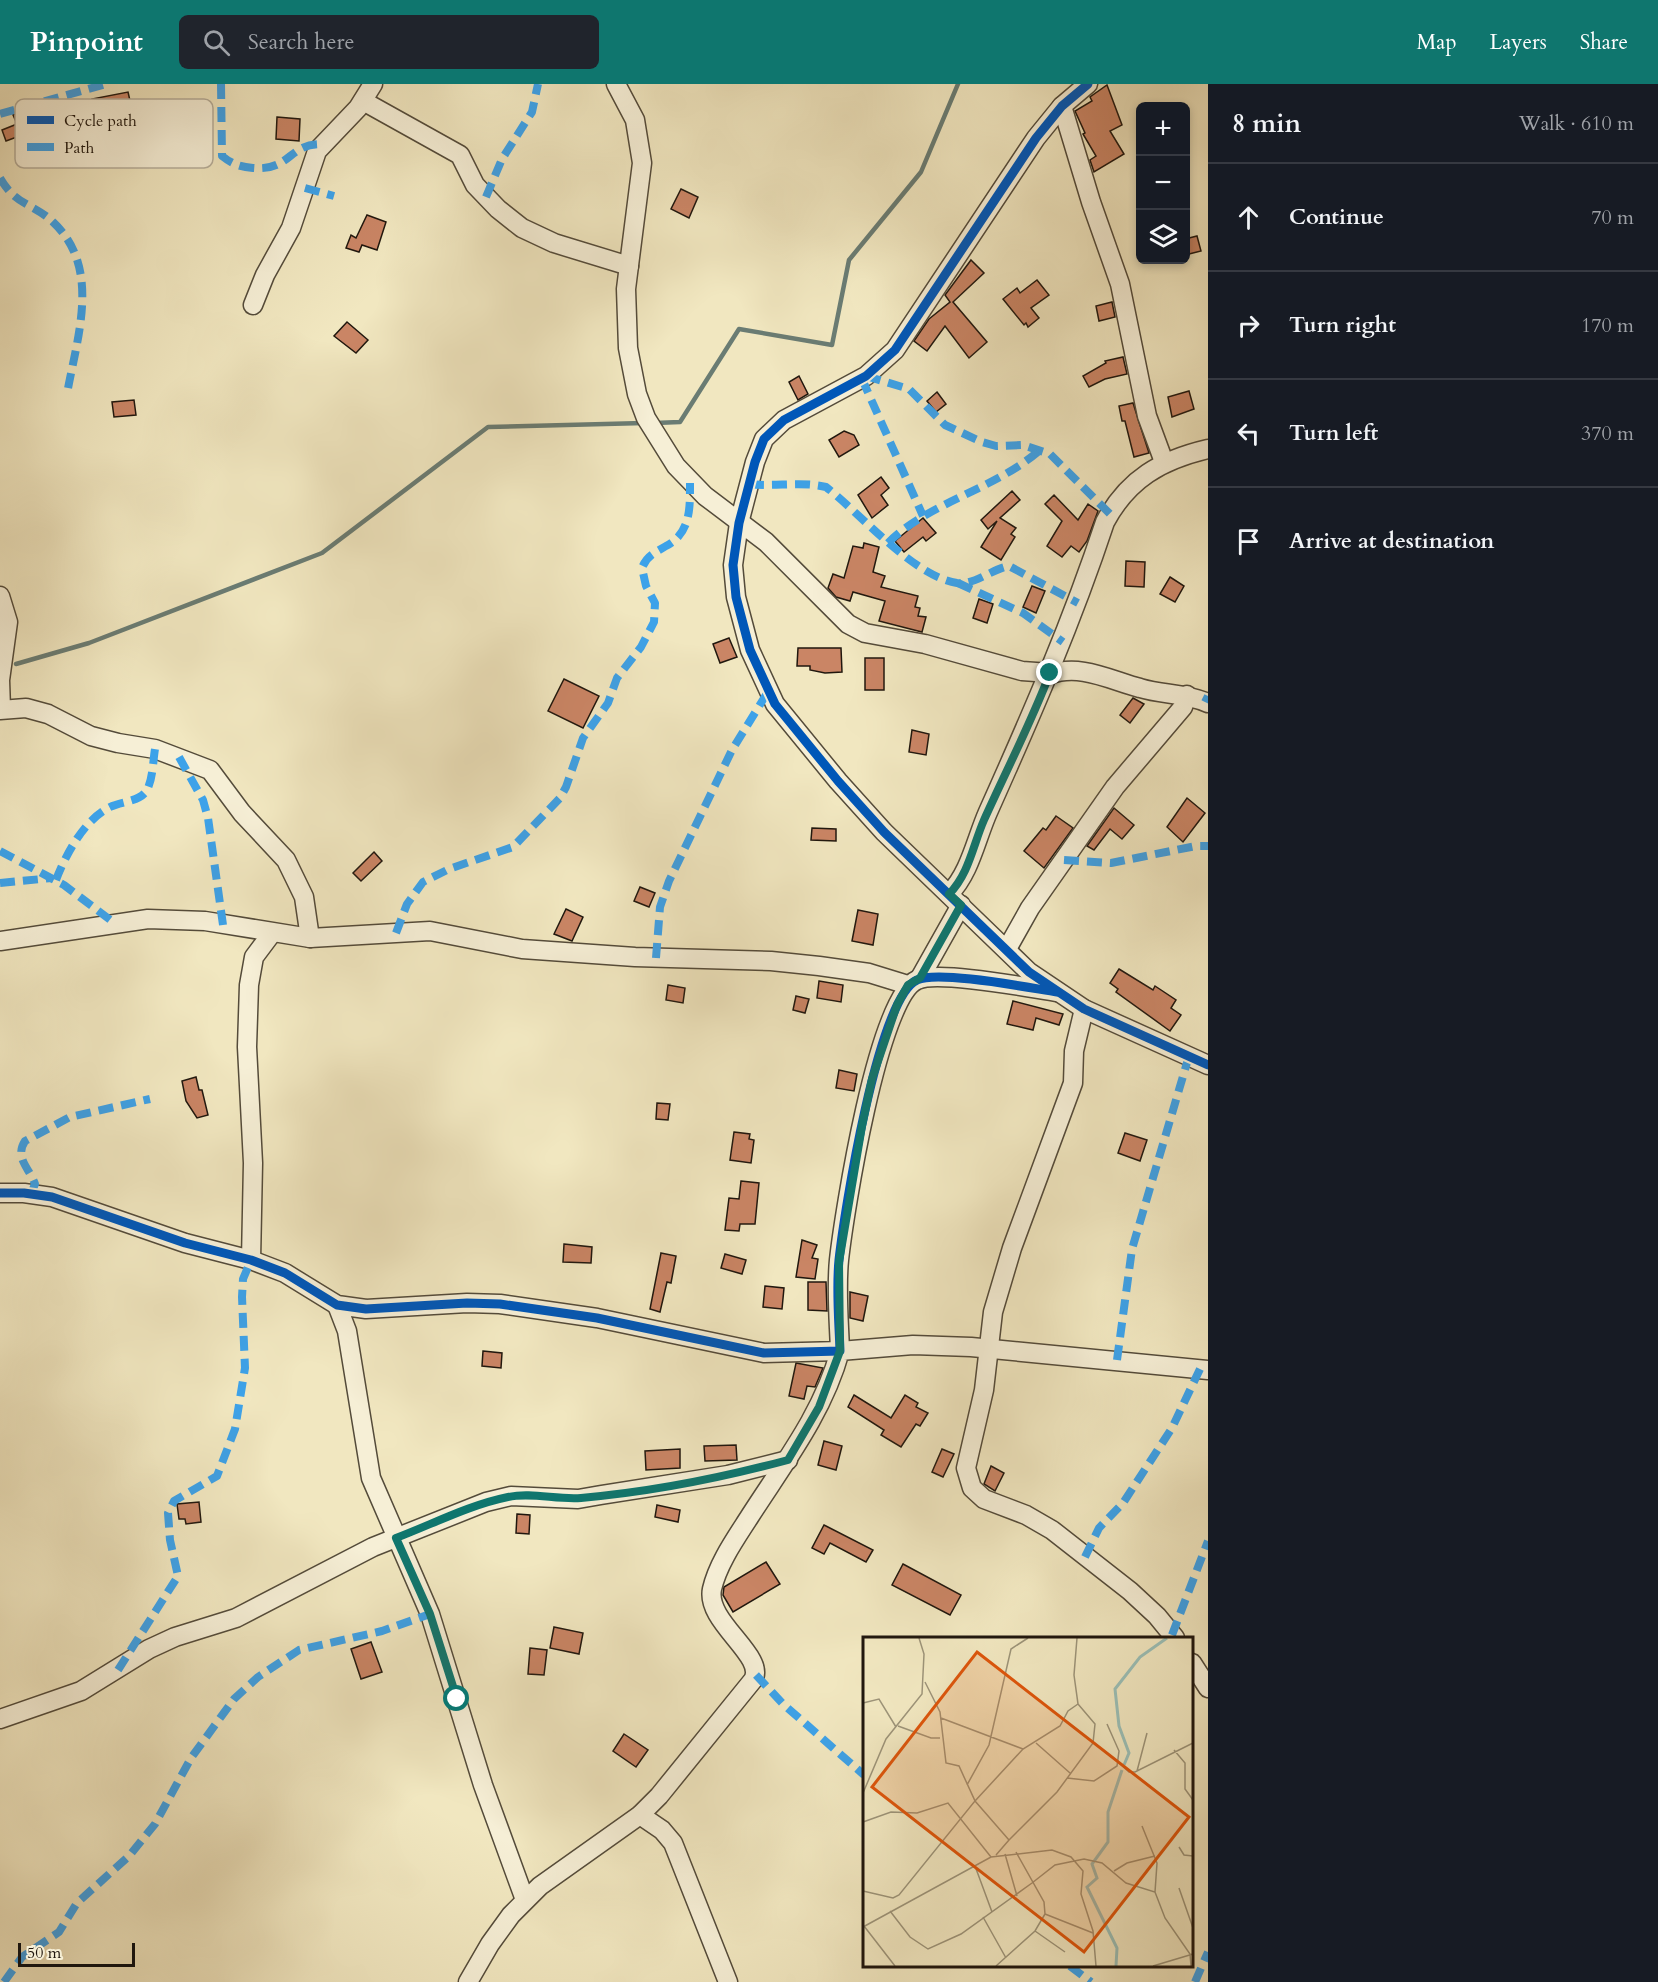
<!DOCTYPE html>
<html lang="en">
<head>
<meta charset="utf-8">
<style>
  body { margin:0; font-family:Cardo,serif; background:#20242c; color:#f1f3f6 }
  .controls { position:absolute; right:18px; top:18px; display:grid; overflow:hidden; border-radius:9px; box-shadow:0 3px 9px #0003 }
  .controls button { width:54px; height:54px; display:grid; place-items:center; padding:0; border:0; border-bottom:2px solid #363941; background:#171b24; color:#f1f3f6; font:30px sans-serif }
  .scale { position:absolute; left:18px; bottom:15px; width:117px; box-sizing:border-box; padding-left:6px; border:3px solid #20170e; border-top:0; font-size:16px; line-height:21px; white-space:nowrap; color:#20170e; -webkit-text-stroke:4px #f6efd6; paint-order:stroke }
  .stop { position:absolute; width:18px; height:18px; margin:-14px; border:4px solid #0f766e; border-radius:50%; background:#fff }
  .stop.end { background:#0f766e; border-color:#fff; box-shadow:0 2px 6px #0008 }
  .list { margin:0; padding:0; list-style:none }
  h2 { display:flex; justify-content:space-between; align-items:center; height:78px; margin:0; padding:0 24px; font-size:26px }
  h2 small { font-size:20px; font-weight:400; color:#9ea1a6 }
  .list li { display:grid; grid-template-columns:39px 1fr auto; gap:18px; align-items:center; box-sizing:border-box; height:108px; padding:0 24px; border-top:2px solid #363941 }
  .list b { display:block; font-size:22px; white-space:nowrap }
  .list em { font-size:20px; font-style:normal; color:#9ea1a6 }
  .icon { flex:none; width:33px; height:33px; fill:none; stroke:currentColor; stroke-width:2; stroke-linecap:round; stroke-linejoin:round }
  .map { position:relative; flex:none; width:1208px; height:1898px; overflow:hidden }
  header { display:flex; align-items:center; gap:36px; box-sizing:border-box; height:84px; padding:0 30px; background:#0f766e; color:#fff }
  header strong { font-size:28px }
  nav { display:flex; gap:33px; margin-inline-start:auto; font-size:21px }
  .search { width:420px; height:54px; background:#20242c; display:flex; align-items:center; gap:15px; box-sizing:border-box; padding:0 21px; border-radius:9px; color:#9ea1a6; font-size:22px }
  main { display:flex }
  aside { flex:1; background:#171b24 }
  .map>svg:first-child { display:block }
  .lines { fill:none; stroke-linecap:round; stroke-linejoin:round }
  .stream { stroke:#6a7c73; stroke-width:4.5 }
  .building { fill:#ca8565; stroke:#20170e; stroke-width:1.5 }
  .minor-casing { stroke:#544b3a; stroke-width:21 }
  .minor { stroke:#f6efd6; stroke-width:18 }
  .quiet { stroke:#3da2e9; stroke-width:8; stroke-dasharray:15 8; stroke-linecap:butt }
  .cycleway-casing { stroke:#f6efd6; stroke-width:13 }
  .cycleway { stroke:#0057b8; stroke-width:9 }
  .route { stroke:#0f766e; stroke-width:8 }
  .inset-river { fill:none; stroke:#9bbfb6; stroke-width:3 }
  .inset-road { fill:none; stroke:#9d9479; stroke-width:1.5 }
  .view { fill:#de560c; fill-opacity:0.15; stroke:#de560c; stroke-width:3 }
  .inset-edge { fill:none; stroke:#20170e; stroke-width:3 }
  .key { fill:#f6efd6; stroke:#b6ae9a; stroke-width:1.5 }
  .key-label { font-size:16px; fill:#20170e }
</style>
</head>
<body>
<header>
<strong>Pinpoint</strong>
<div class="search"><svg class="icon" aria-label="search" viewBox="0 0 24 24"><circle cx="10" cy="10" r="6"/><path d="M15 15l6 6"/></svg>Search here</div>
<nav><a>Map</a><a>Layers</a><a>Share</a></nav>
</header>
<main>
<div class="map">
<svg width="1208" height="1898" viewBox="0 0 1208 1898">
  <rect width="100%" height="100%" fill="#f1e7c0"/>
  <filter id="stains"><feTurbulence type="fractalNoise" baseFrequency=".00333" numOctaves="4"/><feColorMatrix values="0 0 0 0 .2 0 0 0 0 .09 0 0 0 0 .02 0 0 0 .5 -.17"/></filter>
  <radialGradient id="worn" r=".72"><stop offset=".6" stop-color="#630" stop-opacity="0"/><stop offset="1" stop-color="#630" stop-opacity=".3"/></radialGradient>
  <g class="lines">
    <g class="stream">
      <path d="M655,339l25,-1 59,-93 93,16 17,-85 72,-88 37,-88"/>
      <path d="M16,580l73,-21 233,-90 166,-126 156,-4"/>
    </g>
  </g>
  <g class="building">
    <path d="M1107,1l15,40 -12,6 14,23 -30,18 -4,-12 6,-4 -13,-22 2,-1 -10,-22 17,-10 -2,-4z"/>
    <path d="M128,8l6,26 -37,8 4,6 -20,11 -8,-16 24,-13 -5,-15z"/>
    <path d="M25,26l8,21 -27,10 -4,-11 15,-6 -4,-9z"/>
    <path d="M277,33l23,2 -1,22 -23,-2z"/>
    <path d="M681,105l17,8 -9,21 -18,-9z"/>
    <path d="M367,131l19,7 -9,28 -15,-5 -3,7 -13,-4 5,-13 5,3z"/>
    <path d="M1197,152l4,15 -16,4v-16z"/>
    <path d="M971,176l13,13 -31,29 34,40 -18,16 -24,-32 -18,25 -13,-10 15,-22 21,-17 -5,-7z"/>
    <path d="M1037,196l12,15 -18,13 8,10 -11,9 -2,-4 -2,2 -21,-26 14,-11 3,5z"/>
    <path d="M1112,218l3,15 -16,4 -3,-15z"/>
    <path d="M347,238l21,18 -12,13 -22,-17z"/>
    <path d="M1123,273l4,17 -22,5 -16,8 -6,-11 23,-13 -1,-2z"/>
    <path d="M799,292l9,18 -10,6 -9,-18z"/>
    <path d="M1189,307l5,18 -22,8 -4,-20z"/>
    <path d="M937,308l9,12 -10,8 -9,-11z"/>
    <path d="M134,316l2,15 -22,2 -2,-15z"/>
    <path d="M1133,319l16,50 -15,4 -9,-36h-3l-3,-15z"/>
    <path d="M844,347l10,4 5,10 -20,12 -10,-17z"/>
    <path d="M881,393l8,11 -8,7 7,10 -16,13 -14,-23z"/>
    <path d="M1012,407l8,9 -20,18 16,10 -5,6 4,3 -14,23 -20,-13 16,-26 -9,8 -7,-9z"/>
    <path d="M1054,411l24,25 10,-16 10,7 -11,30 -8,11 -8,-6 -9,11 -15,-11 15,-25 -17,-17z"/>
    <path d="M923,434l13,15 -10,8 -3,-4 -19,15 -9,-11z"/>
    <path d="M864,459l15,4 -6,25 12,4 -4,11 37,9 -3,11 5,1 -2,8 8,1 -4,15 -43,-11 6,-20 -32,-9 -3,9 -14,-4 -8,-9 5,-14 11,4 9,-32 10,2z"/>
    <path d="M1126,477l19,1 -1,25 -19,-1z"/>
    <path d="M1170,493l14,9 -9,16 -15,-8z"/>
    <path d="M1032,502l13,5 -9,22 -13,-6z"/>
    <path d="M979,515l14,5 -6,19 -14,-5z"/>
    <path d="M729,554l8,19 -17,6 -7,-19z"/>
    <path d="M798,564h43l1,24 -17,1 -15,-3v-4h-13z"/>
    <rect x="865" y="574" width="19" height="32"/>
    <path d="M564,595l35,17 -16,32 -35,-17z"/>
    <path d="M1133,614l11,6 -14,19 -10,-8z"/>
    <path d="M912,646l17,4 -3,21 -17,-3z"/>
    <path d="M1187,714l18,15 -22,29 -16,-15z"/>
    <path d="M1114,724l20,17 -12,14 -12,-10 -16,21 -7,-4z"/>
    <path d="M1056,732l17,12 -29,40 -20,-17 19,-23 3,2z"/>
    <path d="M812,744l24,1v12l-25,-1z"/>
    <path d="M374,768l8,9 -21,20 -8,-8z"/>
    <path d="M640,803l15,6 -6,14 -15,-6z"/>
    <path d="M566,825l17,8 -11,24 -18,-7z"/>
    <path d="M858,826l20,4 -5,31 -21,-4z"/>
    <path d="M1119,885l34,21 2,-4 21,14 -5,8 10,7 -11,16 -54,-39 2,-3 -8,-6z"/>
    <path d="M819,897l24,4 -2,17 -24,-4z"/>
    <path d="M668,901l17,3 -2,15 -17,-3z"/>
    <path d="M796,912l13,3 -4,14 -12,-3z"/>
    <path d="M1013,917l50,13 -4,11 -23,-7 -3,12 -26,-6z"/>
    <path d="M839,986l18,4 -3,17 -18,-3z"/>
    <path d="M196,993l3,13h3l6,25 -11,3 -11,-17 -4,-20z"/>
    <path d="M657,1019l13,1 -2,16 -12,-1z"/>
    <path d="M734,1048l16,2 -1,5 5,1 -3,23 -21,-3z"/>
    <path d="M1125,1049l22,7 -7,21 -22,-8z"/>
    <path d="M741,1097l18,2 -4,41h-15l-1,7 -14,-1 4,-32 10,1z"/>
    <path d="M802,1156l15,5 -5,13 6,1 -3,20 -19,-2z"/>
    <path d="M564,1160l28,3 -1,16 -28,-1z"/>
    <path d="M661,1169l15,3 -5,27 -4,-1 -7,30 -10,-3z"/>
    <path d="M725,1170l21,6 -4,14 -21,-6z"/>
    <path d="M808,1198h18l1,29 -19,-1z"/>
    <path d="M765,1202l19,2 -2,21 -19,-2z"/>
    <path d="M850,1208l18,4 -5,25 -13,-3z"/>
    <path d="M483,1267l19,2 -1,15 -19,-2z"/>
    <path d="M796,1279l27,5 -8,19 -8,-1 -3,13 -15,-3z"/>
    <path d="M854,1311l37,23 14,-23 13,8 -2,4 12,6 -8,13 -4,-2 -15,23 -20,-12 3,-5 -36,-23z"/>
    <path d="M824,1357l18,5 -6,24 -18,-5z"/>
    <path d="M736,1361l1,15 -32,1 -1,-15z"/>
    <path d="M680,1365v19l-34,2 -1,-19z"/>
    <path d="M942,1365l12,5 -11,23 -11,-5z"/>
    <path d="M991,1382l13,7 -9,18 -11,-7z"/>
    <path d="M199,1418l2,20 -15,2 -1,-5h-6l-2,-15z"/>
    <path d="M657,1421l23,5 -2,12 -23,-5z"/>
    <path d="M517,1430l13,1 -1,19 -13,-1z"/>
    <path d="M824,1441l49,25 -7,12 -36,-19 -6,11 -12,-6z"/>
    <path d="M766,1478l14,22 -47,28 -10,-17 1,-8z"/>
    <path d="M903,1480l58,31 -11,20 -58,-30z"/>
    <path d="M554,1543l29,6 -4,21 -29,-6z"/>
    <path d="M371,1558l11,30 -21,7 -10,-30z"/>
    <path d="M530,1564l17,2 -3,25 -16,-1z"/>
    <path d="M624,1650l24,16 -12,17 -23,-16z"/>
  </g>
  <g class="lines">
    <g class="minor-casing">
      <g id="minor">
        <path d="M616,0l19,36 7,43 -16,126 2,59 9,46 9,24 30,48 29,30 61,46 82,82 17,9 60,11 97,27 28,2"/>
        <path d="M1088,0l-26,22 -26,32 -141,212 -29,26 -82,44 -20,19 -9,23 -16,61 -6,42 3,32 14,53 25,54 63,77 46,51 145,140 55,37 124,56"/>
        <path d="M363,17l97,54 15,30 23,24 24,19 32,15 75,23"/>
        <path d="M1062,22l29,96 29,82 27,132 17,46"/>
        <path d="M253,221l12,-30 26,-47 26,-77 41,-43 15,-24"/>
        <path d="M0,512l8,26 -8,58 1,29"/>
        <path d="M1049,591c30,-12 61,5 91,13 23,7 45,5 68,15"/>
        <path d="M0,626l26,-2 22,6 43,22 27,7 37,6 55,21 32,43 44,47 18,37 6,41"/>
        <path d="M949,810c21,-21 27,-55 39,-82 43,-96 84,-190 117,-290 23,-43 56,-62 103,-73"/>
        <path d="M0,857l148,-22 57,2 105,17 120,-7 92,18 113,8 136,4 48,5 50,7 39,12"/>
        <path d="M1007,865l23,-41 85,-121 68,-80 4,-12"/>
        <path d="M920,894l41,-73"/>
        <path d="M1084,925l-10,42 -1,32 -61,165 -19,64 -9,78 -18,78 6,20 12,11 42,16 26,15 78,61 27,25 18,22"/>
        <path d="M0,1109h24l28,4 133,46 66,17 34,13 52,32 29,4 101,-6 33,1 97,14 167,35 76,-2c-1,-30 -4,-61 -1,-91 5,-46 39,-263 78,-280 21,-10 113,8 140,12"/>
        <path d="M251,1176l2,-97 -6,-116 2,-62 5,-28 18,-24"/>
        <path d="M337,1221l10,26 24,147 59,136 53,171 42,115"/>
        <path d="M1192,1579l16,25"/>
        <path d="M0,1635l81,-28 68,-42 26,-12 61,-19 137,-71 113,-45 25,-6 67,3 23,-4 127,-20 60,-15"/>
        <path d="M640,1731l22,15 11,13 55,139"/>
        <path d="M468,1898l22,-38 21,-29 29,-29 100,-71 19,-19 94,-116c14,-24 -48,-58 -41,-91 6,-26 24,-51 38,-73 34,-53 73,-103 90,-165l73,-6 58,2 237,23"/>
      </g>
    </g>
    <use href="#minor" class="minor"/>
    <g class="quiet">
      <path d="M221,0l1,72c10,8 18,11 31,12 38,3 35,-24 68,-24"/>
      <path d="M0,30l106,-30"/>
      <path d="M0,94c16,28 33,25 53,44 49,46 24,115 14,172"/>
      <path d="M305,104l29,8"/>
      <path d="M486,113l16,-38 30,-47 6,-28"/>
      <path d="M866,292l43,13 36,36 37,17 14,4 27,-1 27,9 60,60"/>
      <path d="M862,295l61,137"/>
      <path d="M749,400c25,3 53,-3 77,3 35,27 87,89 131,96 18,2 35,-14 52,-17l69,37"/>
      <path d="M888,459c41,-41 106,-53 152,-93"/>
      <path d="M958,499l65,30 40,29"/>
      <path d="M1205,618l3,-6"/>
      <path d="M179,673l24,43 5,18 15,107"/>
      <path d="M0,767l64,34 49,37"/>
      <path d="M1064,776l47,3 85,-17h12"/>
      <path d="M56,796c10,-26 28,-60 54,-73 12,-6 30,-5 37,-17 6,-12 6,-29 8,-41"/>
      <path d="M0,799l52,-5"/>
      <path d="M396,849l11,-29 16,-22 26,-13 64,-22 47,-49 6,-11 17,-49 25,-35 9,-25 24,-31 13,-25 1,-19 -9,-17 -4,-18c5,-13 13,-15 24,-22 25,-13 24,-38 24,-63"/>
      <path d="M656,874l4,-51 9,-26 63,-131 37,-60"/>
      <path d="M31,1110l4,-10c-5,-15 -21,-26 -10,-43l45,-24 80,-18"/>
      <path d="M1117,1276l15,-111 57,-193"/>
      <path d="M1085,1473l14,-29 24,-25 49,-75 28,-59"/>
      <path d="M1172,1551l36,-94"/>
      <path d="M118,1586l60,-94 -8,-36 -2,-27 6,-12 43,-25 18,-47 10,-61 -3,-71 1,-18 8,-19"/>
      <path d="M756,1591l27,29 81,71"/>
      <path d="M1070,1882l21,16"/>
      <path d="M4,1898l18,-25 37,-25 18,-29 52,-47 26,-32 36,-66 43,-59 24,-22 41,-27 83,-19 48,-17"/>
      <path d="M1195,1898l13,-30"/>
    </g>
    <g class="cycleway-casing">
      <g id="cycleway">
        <path d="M1088,0l-26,22 -26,32 -141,212 -29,26 -82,44 -20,19 -9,23 -16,61 -6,42 3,32 14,53 25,54 63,77 46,51 145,140 55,37 124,56"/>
        <path d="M0,1109h24l28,4 133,46 66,17 34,13 52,32 29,4 101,-6 33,1 97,14 167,35 76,-2c-1,-30 -4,-61 -1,-91 5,-46 39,-263 78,-280 21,-10 113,8 140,12"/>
      </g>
    </g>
    <use href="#cycleway" class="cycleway"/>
  </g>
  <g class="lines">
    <path class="route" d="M457,1615l-27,-85 -34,-76c37,-14 73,-33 112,-41 24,-5 49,3 73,1 69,-6 140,-20 207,-38l31,-53 21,-56 -1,-89 23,-136 10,-47 25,-74 11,-20 12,-7 41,-73 -12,-11c20,-20 24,-49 35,-74 22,-49 47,-97 66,-147"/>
  </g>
  <g transform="translate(863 1553)">
    <rect width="330" height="330" fill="#f1e7c0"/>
    <path class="inset-river" d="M261,128l5,-12 -10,-27 -4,-37 25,-32 27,-19M253,329l1,-18 -30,-61 10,-9 -5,-14 16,-22v-30l14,-42"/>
    <path class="inset-road" d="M0,66l16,-4 17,28M78,81l82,31M35,89l33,12h9M173,106l34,30M311,113l11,13v26l8,11M256,126l10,9h6l58,-29M274,134l10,-38M204,141l27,3 23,-15 2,-15 -12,-27M104,148l22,-40 22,-96 17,-11M0,156l23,-54 36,-45 2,-40 -5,-16M0,185l28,-10 26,1 31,-10 43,54M279,189l15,37 -2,29M146,203l48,-48 36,-49 2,-19 -17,-20M316,210l5,8 9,1M142,217l12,42M133,218l13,-15 -34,-39 48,-52 37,-23 8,-15 10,-7 -4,-29 3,-37M112,229l17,46M251,234l13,-8 28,-7M169,246l23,-18 29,-6 18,4 24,20 29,9 10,26 25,36 1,12M316,251l14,40M0,254l30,7 6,-3 76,-94 -16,-35 -13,-3 -6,-51 -15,-30M27,274l20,26 18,12 33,-15 71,-51M182,277l48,19M120,280l23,41M1,289l31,40M0,290l128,-70 61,-7 19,7 12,14 -2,23 12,37 3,35M172,294l30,21M133,329l39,-35 10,-17 -1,-12 -28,-50M290,329l40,-12"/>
    <path class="view" d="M114,15l212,165 -105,135 -212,-165z"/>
    <rect width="330" height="330" class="inset-edge"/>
  </g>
  <rect x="15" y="15" width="198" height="69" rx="9" class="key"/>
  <rect x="27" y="32" width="27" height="8" fill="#0057b8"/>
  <rect x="27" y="59" width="27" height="8" fill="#3da2e9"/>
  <g class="key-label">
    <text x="64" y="42">Cycle path</text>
    <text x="64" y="69">Path</text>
  </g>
  <rect width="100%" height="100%" filter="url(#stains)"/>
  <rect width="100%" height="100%" fill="url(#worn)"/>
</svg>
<div class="controls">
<button>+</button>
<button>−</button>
<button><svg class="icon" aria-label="layers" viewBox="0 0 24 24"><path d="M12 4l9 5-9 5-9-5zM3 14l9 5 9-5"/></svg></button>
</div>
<div class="scale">50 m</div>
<div class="stop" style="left:457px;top:1615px"></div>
<div class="stop end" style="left:1050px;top:589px"></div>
</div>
<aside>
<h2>8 min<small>Walk · 610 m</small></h2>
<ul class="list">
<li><svg class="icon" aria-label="ahead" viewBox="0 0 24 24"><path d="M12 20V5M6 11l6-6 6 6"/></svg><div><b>Continue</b></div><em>70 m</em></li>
<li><svg class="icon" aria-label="right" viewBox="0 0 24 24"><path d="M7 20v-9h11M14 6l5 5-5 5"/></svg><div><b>Turn right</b></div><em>170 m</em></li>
<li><svg class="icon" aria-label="left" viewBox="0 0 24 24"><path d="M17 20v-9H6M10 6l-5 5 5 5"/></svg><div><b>Turn left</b></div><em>370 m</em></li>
<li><svg class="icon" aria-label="arrive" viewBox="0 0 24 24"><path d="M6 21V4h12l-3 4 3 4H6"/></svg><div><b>Arrive at destination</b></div></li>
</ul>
</aside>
</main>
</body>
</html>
